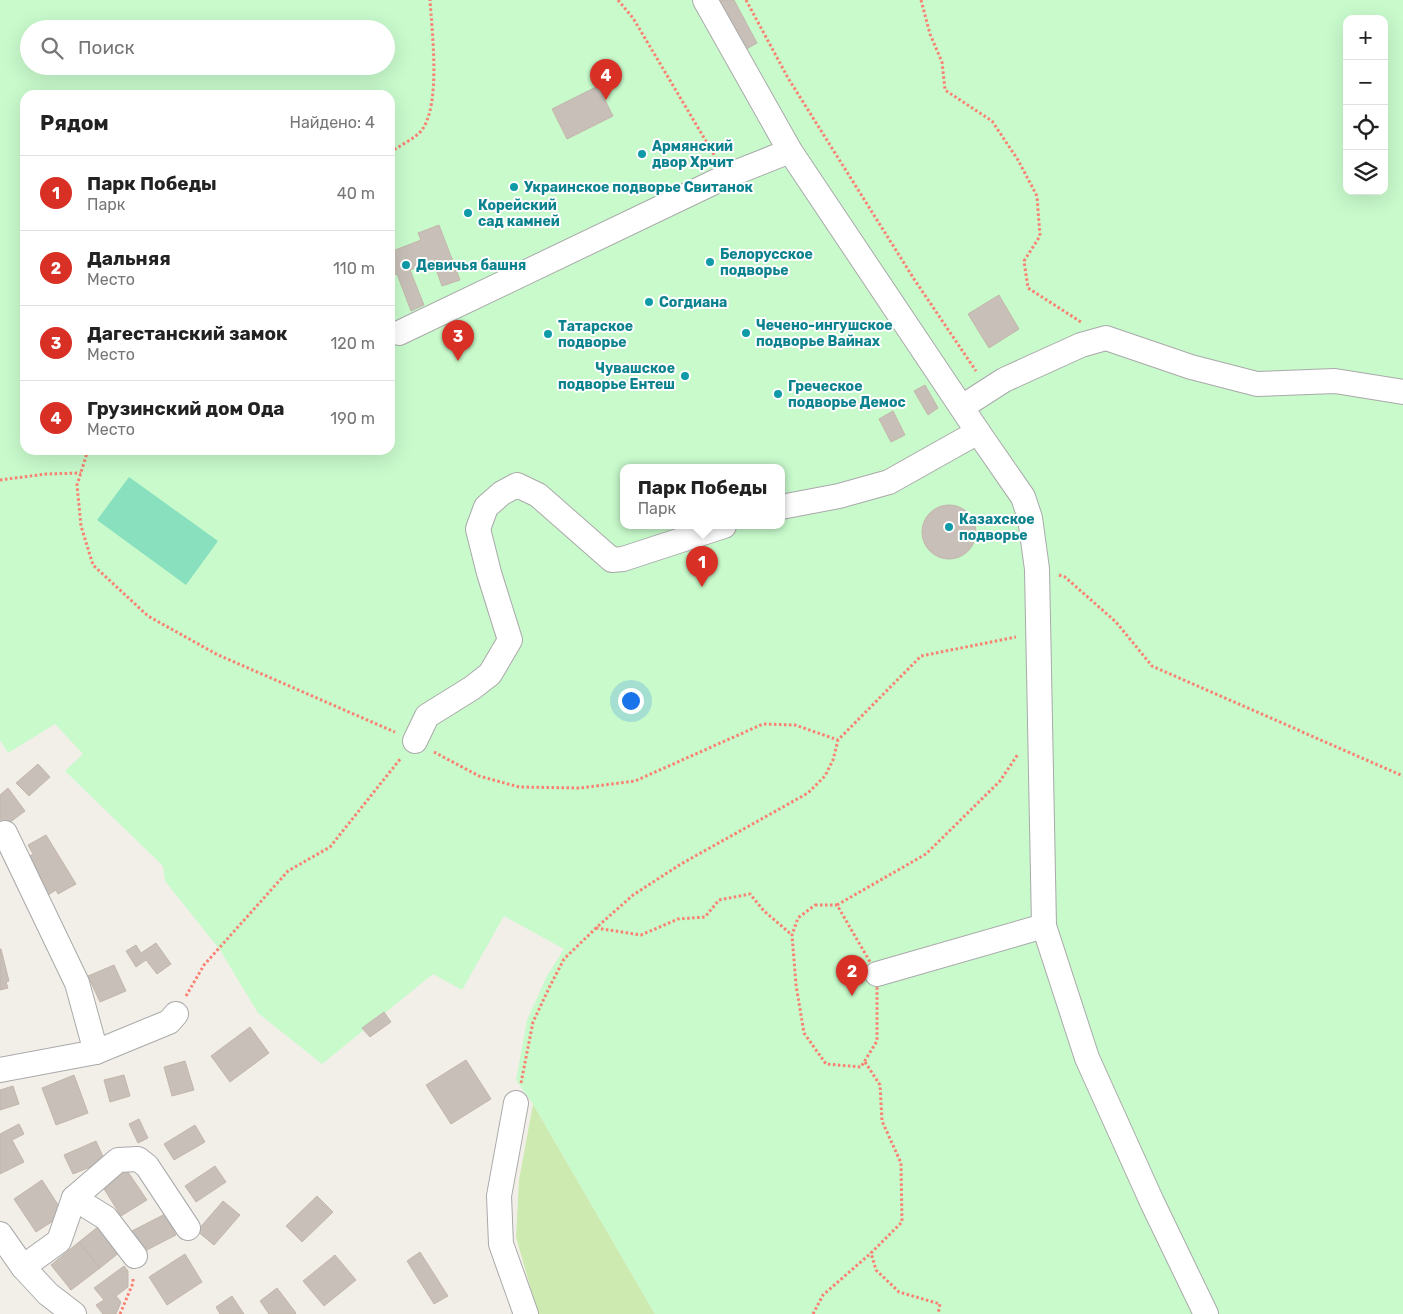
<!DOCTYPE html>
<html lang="ru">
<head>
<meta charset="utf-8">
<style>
  body { margin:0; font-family:Rubik,sans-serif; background:#f6f6f6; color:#222 }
  .controls { position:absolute; right:15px; top:15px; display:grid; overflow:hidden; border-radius:10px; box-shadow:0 5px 20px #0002 }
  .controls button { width:45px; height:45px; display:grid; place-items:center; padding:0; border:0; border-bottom:1px solid #e0e0e0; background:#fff; color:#222; font:25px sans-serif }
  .you { position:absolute; left:630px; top:700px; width:18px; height:18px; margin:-12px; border:4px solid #fff; border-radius:50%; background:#1a73e8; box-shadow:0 0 0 8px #1a73e833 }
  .badge { display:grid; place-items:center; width:32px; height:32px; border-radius:50%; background:#d93025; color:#fff; font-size:16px; font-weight:700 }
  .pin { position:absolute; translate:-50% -41px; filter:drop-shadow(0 1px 2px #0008) }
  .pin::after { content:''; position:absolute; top:26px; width:18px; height:15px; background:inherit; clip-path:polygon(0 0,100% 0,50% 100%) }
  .popup { position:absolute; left:620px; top:464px; width:165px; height:65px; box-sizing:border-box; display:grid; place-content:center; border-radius:10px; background:#fff; filter:drop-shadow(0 1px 4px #0005); font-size:16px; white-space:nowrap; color:#767676 }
  .popup b { font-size:19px; color:#222 }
  .popup::after { content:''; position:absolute; left:50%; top:100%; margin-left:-10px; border:10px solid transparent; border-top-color:#fff }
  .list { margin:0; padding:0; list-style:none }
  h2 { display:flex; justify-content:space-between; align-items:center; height:65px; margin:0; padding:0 20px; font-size:21px }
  h2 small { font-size:16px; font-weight:400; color:#767676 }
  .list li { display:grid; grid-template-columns:32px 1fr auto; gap:15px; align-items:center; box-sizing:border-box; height:75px; padding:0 20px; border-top:1px solid #e0e0e0 }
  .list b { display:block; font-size:19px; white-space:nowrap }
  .list p { margin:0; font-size:16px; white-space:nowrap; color:#767676 }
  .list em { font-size:16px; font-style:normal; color:#767676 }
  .icon { flex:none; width:28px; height:28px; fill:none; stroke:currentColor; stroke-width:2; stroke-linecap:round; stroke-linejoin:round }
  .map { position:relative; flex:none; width:1403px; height:1314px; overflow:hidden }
  .search { position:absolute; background:#fff; box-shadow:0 5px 20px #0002; left:20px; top:20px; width:375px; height:55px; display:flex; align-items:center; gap:12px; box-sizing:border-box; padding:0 18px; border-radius:28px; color:#767676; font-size:19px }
  .panel { position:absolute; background:#fff; box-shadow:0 5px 20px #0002; left:20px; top:90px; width:375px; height:365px; border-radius:15px }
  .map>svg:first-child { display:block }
  .grass { fill:#cdebb0 }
  .park { fill:#c8facc; fill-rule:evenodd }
  .pitch { fill:#88e0be }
  .building { fill:#c7bfb8; stroke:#c4b6ab }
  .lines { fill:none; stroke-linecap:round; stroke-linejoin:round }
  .minor-casing { stroke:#a9a9a9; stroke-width:26 }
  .path { stroke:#fa8072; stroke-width:3; stroke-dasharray:2.5 2.5; stroke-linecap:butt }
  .minor { stroke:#fff; stroke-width:24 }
  .culture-dot { fill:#0f9aa8; stroke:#fff; stroke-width:2 }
  .labels { text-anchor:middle; stroke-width:4; stroke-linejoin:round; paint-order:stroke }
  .culture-label { font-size:14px; font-weight:bold; fill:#0d838f; stroke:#fff; text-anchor:start }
</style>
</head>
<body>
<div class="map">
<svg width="1403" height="1314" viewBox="0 0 1403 1314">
  <rect width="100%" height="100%" fill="#f2efe9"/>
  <path class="grass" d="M533,1104l122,210h-117l-22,-77 3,-57z"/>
  <path class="park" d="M0,0h1403v1314h-748l-122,-210 -17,-24 11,-60 20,-44 17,-27 -60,-33 -42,74 -29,-16 -111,90 -64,-51 -38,-63 -55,-69 -2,-15 -98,-95 18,-17 -28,-30 -47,29 -8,-13zM1347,19h37v172h-37zM29,29h357v37h-357zM25,95h365v355h-365zM623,468h158v58h-158z"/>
  <path class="pitch" d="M129,477l89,64 -32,44 -89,-65z"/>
  <g class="building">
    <path d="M713,0h21l23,43 -16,9z"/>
    <path d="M598,86l15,30 -46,23 -15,-30z"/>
    <path d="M439,225l21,55 -18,6 -9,-25 -23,9 14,35 -13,6 -14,-37 -7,2v-24l31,-12 -3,-7z"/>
    <path d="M999,295l20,34 -30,19 -21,-34z"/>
    <path d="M925,385l13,23 -10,7 -14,-24z"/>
    <path d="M893,411l12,24 -14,7 -12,-23z"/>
    <circle cx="949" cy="532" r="27"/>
    <path d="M38,764l12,13 -21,19 -13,-13z"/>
    <path d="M8,788l17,23 -20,15 -5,-7v-24z"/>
    <path d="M46,835l30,49 -18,10 -2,-4 -8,5 -22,-37 7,-4 -5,-9z"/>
    <path d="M156,943l15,21 -14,10 -11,-14 -10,7 -10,-16 10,-6 5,8z"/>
    <path d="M0,949h1l8,32 -3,1 2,6 -8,2z"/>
    <path d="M114,965l12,26 -26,11 -12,-26z"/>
    <path d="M384,1012l7,10 -21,15 -8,-9z"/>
    <path d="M250,1027l19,26 -39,29 -19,-26z"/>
    <path d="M466,1060l25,39 -40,25 -25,-39z"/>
    <path d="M185,1061l9,29 -22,6 -8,-29z"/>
    <path d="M74,1075l14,38 -32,12 -14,-37z"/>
    <path d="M124,1075l6,21 -20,6 -6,-22z"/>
    <path d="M13,1086l6,18 -19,6v-20z"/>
    <path d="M139,1119l9,19 -10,5 -9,-19z"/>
    <path d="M19,1124l5,10 -12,6 12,22 -24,12v-40z"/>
    <path d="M195,1125l10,17 -31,18 -10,-16z"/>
    <path d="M96,1141l9,20 -32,13 -9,-19z"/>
    <path d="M215,1166l11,16 -30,20 -11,-16z"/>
    <path d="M126,1169l21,31 -26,16 -20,-32z"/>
    <path d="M42,1180l22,34 -28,18 -22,-33z"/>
    <path d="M317,1196l16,16 -31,30 -16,-16z"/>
    <path d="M223,1201l17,14 -26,30 -17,-14z"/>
    <path d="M165,1214l11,21 -35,18 -11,-21z"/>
    <path d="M104,1222l21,26 -25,20 -21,-26z"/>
    <path d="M79,1242l21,26 -29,22 -20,-25z"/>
    <path d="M420,1252l28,44 -14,8 -27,-43z"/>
    <path d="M185,1254l17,28 -35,23 -18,-28z"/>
    <path d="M335,1255l21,25 -32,26 -21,-25z"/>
    <path d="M124,1266l4,5v16l-12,9 5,6 -5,12h-13l-7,-9 8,-5 -10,-12z"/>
    <path d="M277,1288l19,25 -1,1h-26l-9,-13z"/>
    <path d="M232,1296l12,18h-24l-4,-7z"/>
  </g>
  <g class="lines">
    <g class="minor-casing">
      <g id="minor">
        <path d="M705,0l85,151 188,281 45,65 7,21 7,51 7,357 43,132 65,144 54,112"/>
        <path d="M399,333l328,-157 63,-25"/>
        <path d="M962,407l42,-27 77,-35 25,-7 85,29 66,17 78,-3 68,11"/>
        <path d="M781,507l58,-11 50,-14 89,-50"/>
        <path d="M415,741l12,-25 45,-28 18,-14 20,-34 -21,-67 -11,-44 8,-22 16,-14 15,-8 21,10 74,65 11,-1 101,-33"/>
        <path d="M5,833l72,150 19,69"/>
        <path d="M877,974l167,-48"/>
        <path d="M0,1070l96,-18 73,-30 7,-8"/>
        <path d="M516,1103l-17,93 2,48 25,70"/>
        <path d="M74,1198l32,20 29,38"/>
        <path d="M0,1234l23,33 25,27 26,20"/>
        <path d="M23,1267l36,-26 15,-43 44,-38 20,-1 9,7 41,62"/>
      </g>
    </g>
    <g class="path">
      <path d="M618,0l15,18 83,140"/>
      <path d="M746,0l42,78 126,201 62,92"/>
      <path d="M921,0l9,34 12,28 3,28 47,31 26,39 19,36 3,40 -16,25 4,27 53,34"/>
      <path d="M390,152c8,-5 27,-15 32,-22 19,-27 10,-97 8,-130"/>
      <path d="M88,450l-11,35 4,41 12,39 55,51 70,39 177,77"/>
      <path d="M0,480l46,-6 35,-1"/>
      <path d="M1059,575l6,2 51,45 36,44 251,110"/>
      <path d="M434,752l45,24 40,11 61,1 55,-7 128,-57 32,1 43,15"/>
      <path d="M815,905h22l40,69v67l-16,26 -35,-3 -22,-31 -8,-48 -4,-50 6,-17z"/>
      <path d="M837,905l89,-51 74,-73 18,-27"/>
      <path d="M596,928l45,7 37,-16 27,-2 14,-17 31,-6 14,17 28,24"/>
      <path d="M186,996l18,-31 84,-94 42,-24 71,-89"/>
      <path d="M865,1062l15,23 2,36 19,42 1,59 -31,31 5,17 23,22 41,12 -2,10"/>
      <path d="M521,1083l12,-61 16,-34 15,-29 32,-31 37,-33 48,-31 127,-71 17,-17 8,-16 5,-20 83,-84 95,-19"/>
      <path d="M120,1314l13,-31v-6"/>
      <path d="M813,1314l10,-19 48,-42"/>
    </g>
    <use href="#minor" class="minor"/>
  </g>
  <g class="culture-dot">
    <circle cx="642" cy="154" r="5"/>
    <circle cx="514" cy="187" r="5"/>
    <circle cx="468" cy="213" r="5"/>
    <circle cx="710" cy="262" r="5"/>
    <circle cx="406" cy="265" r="5"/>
    <circle cx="649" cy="302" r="5"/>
    <circle cx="746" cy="333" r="5"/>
    <circle cx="548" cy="334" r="5"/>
    <circle cx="685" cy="376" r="5"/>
    <circle cx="778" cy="394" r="5"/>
    <circle cx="949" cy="527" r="5"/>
  </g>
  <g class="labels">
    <g class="culture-label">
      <text x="652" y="151">Армянский<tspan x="652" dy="16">двор Хрчит</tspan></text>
      <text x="524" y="192">Украинское подворье Свитанок</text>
      <text x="478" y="210">Корейский<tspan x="478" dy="16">сад камней</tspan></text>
      <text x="720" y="259">Белорусское<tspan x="720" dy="16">подворье</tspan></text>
      <text x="416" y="270">Девичья башня</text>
      <text x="659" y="307">Согдиана</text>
      <text x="756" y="330">Чечено-ингушское<tspan x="756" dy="16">подворье Вайнах</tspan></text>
      <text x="558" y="331">Татарское<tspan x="558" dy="16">подворье</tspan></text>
      <text x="675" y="373" text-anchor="end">Чувашское<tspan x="675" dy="16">подворье Ентеш</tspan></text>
      <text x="788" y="391">Греческое<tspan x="788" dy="16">подворье Демос</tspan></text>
      <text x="959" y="524">Казахское<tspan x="959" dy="16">подворье</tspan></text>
    </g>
  </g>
</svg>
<div class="controls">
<button>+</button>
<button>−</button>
<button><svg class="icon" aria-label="locate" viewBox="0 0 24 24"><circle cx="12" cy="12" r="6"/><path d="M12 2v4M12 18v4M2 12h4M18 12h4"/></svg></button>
<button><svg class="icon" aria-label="layers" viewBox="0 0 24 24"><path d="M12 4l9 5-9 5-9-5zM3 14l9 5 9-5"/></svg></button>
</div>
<div class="you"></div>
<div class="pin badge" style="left:702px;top:587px">1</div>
<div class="popup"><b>Парк Победы</b>Парк</div>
<div class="pin badge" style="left:852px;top:996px">2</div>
<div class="pin badge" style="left:458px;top:361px">3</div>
<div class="pin badge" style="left:606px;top:100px">4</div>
<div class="search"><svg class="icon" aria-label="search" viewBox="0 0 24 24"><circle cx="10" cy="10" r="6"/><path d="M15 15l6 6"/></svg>Поиск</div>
<section class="panel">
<h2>Рядом<small>Найдено: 4</small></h2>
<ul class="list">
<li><span class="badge">1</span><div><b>Парк Победы</b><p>Парк</p></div><em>40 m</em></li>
<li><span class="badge">2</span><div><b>Дальняя</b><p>Место</p></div><em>110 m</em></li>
<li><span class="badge">3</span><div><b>Дагестанский замок</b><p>Место</p></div><em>120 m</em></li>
<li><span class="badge">4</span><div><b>Грузинский дом Ода</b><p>Место</p></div><em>190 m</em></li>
</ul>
</section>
</div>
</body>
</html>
